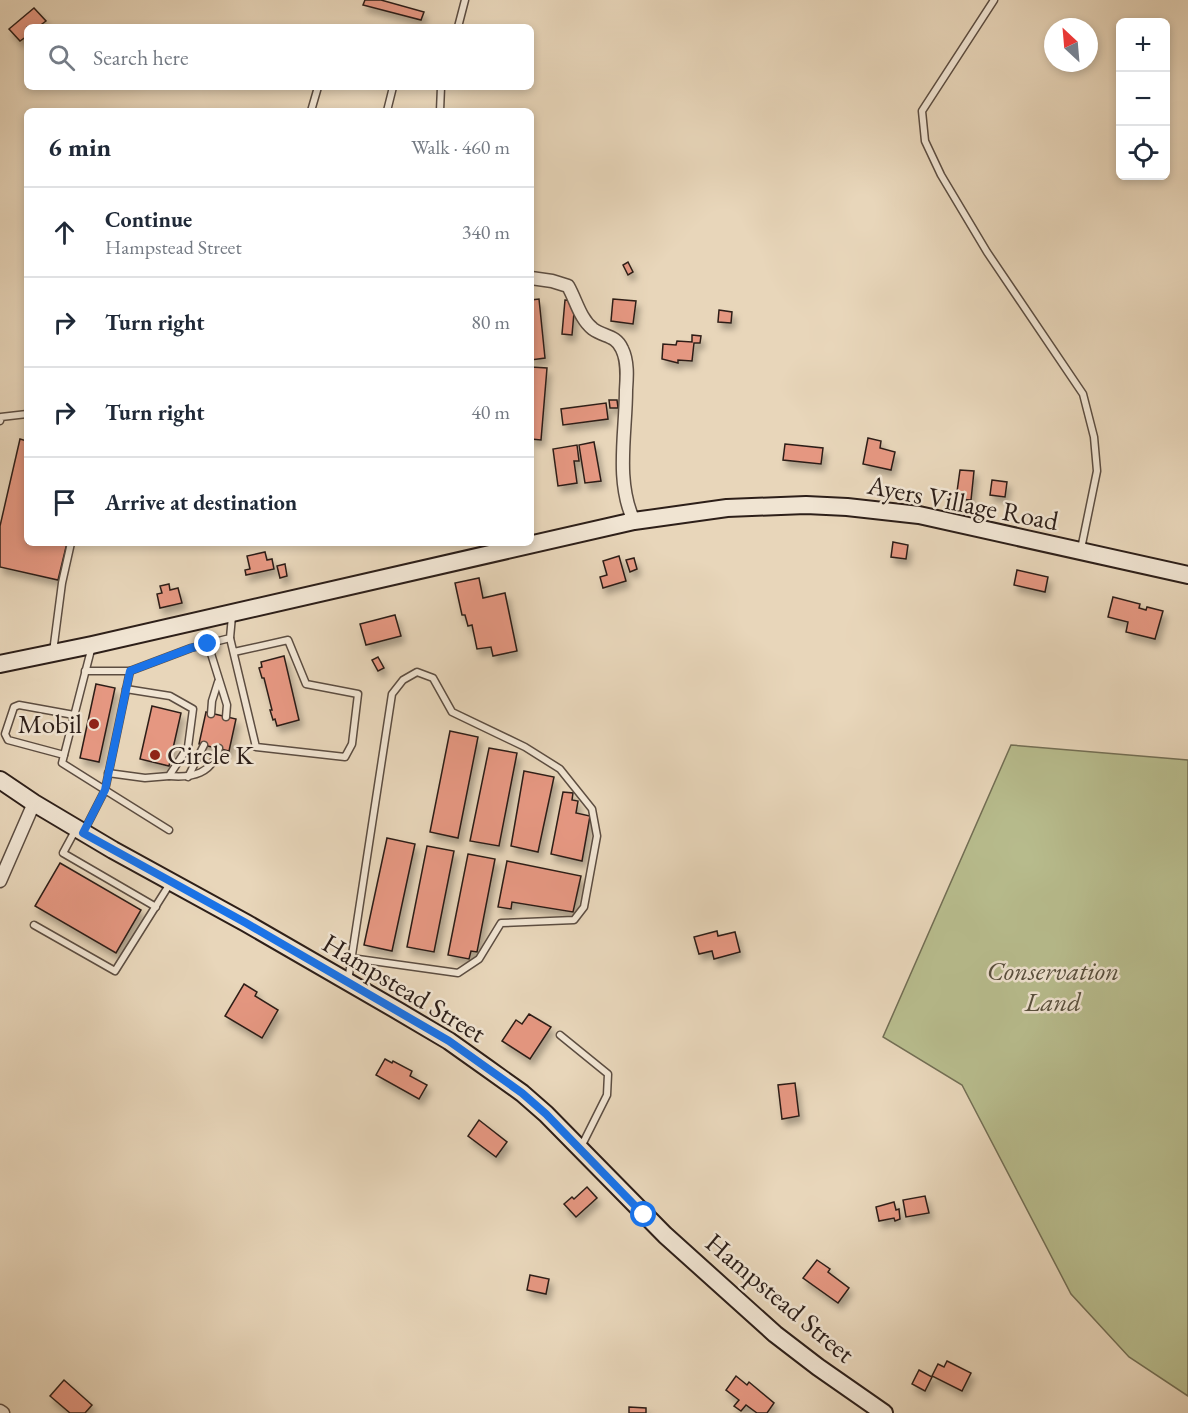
<!DOCTYPE html>
<html lang="en">
<head>
<meta charset="utf-8">
<style>
  body { margin:0; font-family:"EB Garamond",serif; background:#f6f6f7; color:#1f2937 }
  .controls { position:absolute; right:18px; top:18px; display:grid; overflow:hidden; border-radius:9px; box-shadow:0 3px 9px #0003 }
  .controls button { width:54px; height:54px; display:grid; place-items:center; padding:0; border:0; border-bottom:2px solid #e0e1e3; background:#fff; color:#1f2937; font:30px sans-serif }
  .compass { position:absolute; left:1044px; top:18px; width:54px; height:54px; border-radius:50%; background:#fff; box-shadow:0 3px 9px #0003; rotate:334deg }
  .stop { position:absolute; width:18px; height:18px; margin:-14px; border:4px solid #1a73e8; border-radius:50%; background:#fff }
  .stop.end { background:#1a73e8; border-color:#fff; box-shadow:0 2px 6px #0008 }
  .list { margin:0; padding:0; list-style:none }
  h2 { display:flex; justify-content:space-between; align-items:center; height:78px; margin:0; padding:0 24px; font-size:26px }
  h2 small { font-size:20px; font-weight:400; color:#747a83 }
  .list li { display:grid; grid-template-columns:39px 1fr auto; gap:18px; align-items:center; box-sizing:border-box; height:90px; padding:0 24px; border-top:2px solid #e0e1e3 }
  .list b { display:block; font-size:22px; white-space:nowrap }
  .list p { margin:0; font-size:20px; white-space:nowrap; color:#747a83 }
  .list em { font-size:20px; font-style:normal; color:#747a83 }
  .icon { flex:none; width:33px; height:33px; fill:none; stroke:currentColor; stroke-width:2; stroke-linecap:round; stroke-linejoin:round }
  .map { position:relative; flex:none; width:1188px; height:1413px; overflow:hidden }
  .search { position:absolute; background:#fff; box-shadow:0 3px 9px #0003; left:24px; top:24px; width:510px; height:66px; display:flex; align-items:center; gap:15px; box-sizing:border-box; padding:0 21px; border-radius:9px; color:#747a83; font-size:22px }
  .panel { position:absolute; background:#fff; box-shadow:0 3px 9px #0003; left:24px; top:108px; width:510px; height:438px; border-radius:9px }
  .map>svg:first-child { display:block }
  .green { fill:#b8bd8e; stroke:#726e54; stroke-width:1.5 }
  .building { fill:#e59781; stroke:#2d1f19; stroke-width:1.5; filter:url(#shadow) }
  .lines { fill:none; stroke-linecap:round; stroke-linejoin:round }
  .service-casing { stroke:#5c4d41; stroke-width:9 }
  .minor-casing { stroke:#5c4d41; stroke-width:15 }
  .secondary-casing { stroke:#2d1f19; stroke-width:20 }
  .service { stroke:#f0e4d2; stroke-width:6 }
  .minor { stroke:#f0e4d2; stroke-width:12 }
  .secondary { stroke:#f0e4d2; stroke-width:16 }
  .route { stroke:#1a73e8; stroke-width:8 }
  .poi-dot { fill:#8f2418; stroke:#f0e4d2; stroke-width:2 }
  .labels { text-anchor:middle; stroke-width:5; stroke-linejoin:round; paint-order:stroke }
  .street-label { font-size:27px; fill:#2d1f19; stroke:#f0e4d2 }
  .poi-label { font-size:27px; fill:#2d1f19; stroke:#f0e4d2; text-anchor:end }
  .park-label { font-size:27px; font-style:italic; fill:#574e3c; stroke:#f0e4d2 }
</style>
</head>
<body>
<div class="map">
<svg width="1188" height="1413" viewBox="0 0 1188 1413">
  <defs>
    <filter id="shadow"><feDropShadow dx="3.5" dy="6" stdDeviation="3" flood-color="#0004"/></filter>
  </defs>
  <rect width="100%" height="100%" fill="#e8d6ba"/>
  <filter id="stains"><feTurbulence type="fractalNoise" baseFrequency=".00333" numOctaves="4"/><feColorMatrix values="0 0 0 0 .2 0 0 0 0 .09 0 0 0 0 .02 0 0 0 .5 -.17"/></filter>
  <radialGradient id="worn" r=".72"><stop offset=".6" stop-color="#630" stop-opacity="0"/><stop offset="1" stop-color="#630" stop-opacity=".3"/></radialGradient>
  <path class="green" d="M1011,745l177,15v636l-59,-39 -58,-63 -109,-209 -79,-48z"/>
  <g class="building">
    <path d="M365,0h16l43,12 -3,8 -58,-15z"/>
    <path d="M34,8l12,13 -8,6h-11v9l-7,5 -11,-12z"/>
    <path d="M628,262l5,10 -5,3 -5,-10z"/>
    <path d="M539,299l6,59 -14,2v-60z"/>
    <path d="M613,299l23,2 -3,23 -22,-3z"/>
    <path d="M565,300l10,1 -3,34 -10,-1z"/>
    <path d="M719,310l13,2 -1,11 -13,-1z"/>
    <path d="M692,335l9,1 -1,7h-6l-2,18 -14,-1v3l-16,-4 1,-15 13,1 1,-4 15,1z"/>
    <path d="M531,367l16,1 -6,72 -10,-1z"/>
    <path d="M609,400h8l1,8h-8z"/>
    <path d="M606,403l2,16 -45,6 -2,-16z"/>
    <path d="M868,438l13,3 -1,7 15,4 -4,18 -28,-6z"/>
    <path d="M20,439l7,2v102h40l-9,37 -58,-13v-41z"/>
    <path d="M594,442l7,39 -16,2 -6,-38z"/>
    <path d="M785,444l38,4 -2,16 -38,-4z"/>
    <path d="M577,445l2,16h-5l3,22 -19,3 -5,-37z"/>
    <path d="M960,470l14,1 -3,29 -15,-1z"/>
    <path d="M992,480l15,2 -2,15 -15,-2z"/>
    <path d="M893,542l15,3 -2,14 -15,-2z"/>
    <path d="M265,552l2,8 5,-1 2,10 -28,6 -1,-5 5,-1 -3,-13z"/>
    <path d="M619,556l7,25 -23,7 -3,-11 7,-2 -4,-14z"/>
    <path d="M634,558l3,11 -7,3 -4,-12z"/>
    <path d="M285,564l2,12 -7,2 -3,-12z"/>
    <path d="M1017,570l31,7 -3,15 -31,-7z"/>
    <path d="M479,578l4,20 22,-5 12,58 -24,5 -2,-9 -14,2 -5,-24 -4,1 -3,-11h-3l-7,-32z"/>
    <path d="M169,584l1,6 8,-2 4,15 -22,5 -3,-14 5,-1 -2,-7z"/>
    <path d="M1113,597l27,7 -1,4 7,2 1,-3 16,4 -8,28 -29,-7 2,-10 -20,-5z"/>
    <path d="M395,615l6,21 -35,9 -6,-21z"/>
    <path d="M284,656l15,64 -22,6 -2,-7 -2,1 -3,-10h2l-8,-32h-2l-3,-10 3,-1 -1,-5z"/>
    <path d="M378,657l6,11 -6,3 -6,-11z"/>
    <path d="M96,684l19,4 -16,74 -19,-4z"/>
    <path d="M152,706l29,7 -12,53 -29,-7z"/>
    <path d="M206,712l30,7 -7,32 -30,-7z"/>
    <path d="M450,731l28,6 -20,101 -28,-6z"/>
    <path d="M489,748l28,5 -18,93 -29,-5z"/>
    <path d="M524,771l30,6 -16,75 -27,-6z"/>
    <path d="M563,792l10,1 -1,7 6,1 -2,12 14,3 -8,45 -31,-7z"/>
    <path d="M387,838l28,6 -23,107 -28,-6z"/>
    <path d="M427,846l27,5 -20,101 -27,-5z"/>
    <path d="M468,854l27,5 -18,93 -6,-1 -2,8 -21,-4z"/>
    <path d="M507,861l74,15 -8,36 -61,-10 -1,7 -13,-2z"/>
    <path d="M60,863l81,47 -25,43 -81,-47z"/>
    <path d="M717,931l1,5 17,-4 5,20 -26,7 -2,-8 -13,3 -5,-17z"/>
    <path d="M244,984l13,8 -2,4 23,14 -16,28 -37,-22z"/>
    <path d="M529,1014l22,13 -21,32 -28,-18 14,-21 6,4z"/>
    <path d="M385,1059l7,4 1,-2 19,10 -2,5 17,9 -8,14 -43,-24z"/>
    <path d="M795,1083l4,33 -17,3 -4,-34z"/>
    <path d="M479,1120l28,22 -11,15 -28,-21z"/>
    <path d="M587,1187l10,11 -21,19 -12,-13 8,-7 2,2z"/>
    <path d="M925,1196l4,17 -23,4 -3,-17z"/>
    <path d="M894,1202l2,8 3,-1 1,10 -5,2 -1,-3 -15,3 -3,-14z"/>
    <path d="M817,1260l13,9 -2,3 21,16 -11,15 -35,-25z"/>
    <path d="M530,1275l19,4 -3,15 -19,-4z"/>
    <path d="M947,1361l24,12 -9,18 -30,-15 6,-12 6,3z"/>
    <path d="M919,1370l13,7 -7,14 -13,-7z"/>
    <path d="M736,1376l11,9 2,-3 25,21 -7,10h-10l-11,-8 -5,6 -7,-5 5,-6 -13,-10z"/>
    <path d="M64,1380l28,25 -7,8h-15l-20,-17z"/>
    <path d="M629,1407l17,1v5h-17z"/>
  </g>
  <g class="lines">
    <g class="service-casing">
      <g id="service">
        <path d="M994,0l-72,111 3,30 16,34 46,77 96,142 11,43 3,34 -16,78"/>
        <path d="M458,27l7,-27"/>
        <path d="M311,111l7,-24"/>
        <path d="M387,111l6,-24"/>
        <path d="M440,111l1,-24"/>
        <path d="M0,421l1,-4 26,-3"/>
        <path d="M230,638l26,109 89,10 7,-13 6,-50 -52,-10 -18,-44 -54,12"/>
        <path d="M208,644l19,61 -1,12"/>
        <path d="M53,652l9,-69 9,-40"/>
        <path d="M85,671h45l-25,119 64,40"/>
        <path d="M130,671l61,-23 39,-10 2,-22"/>
        <path d="M211,714l1,-13 6,-19"/>
        <path d="M64,755l-56,-15 -3,-6 9,-27 5,-2 55,10"/>
        <path d="M108,773l37,5 24,-2 19,-29 5,-38 -23,-13 -44,-7"/>
        <path d="M169,776c24,2 43,-2 50,-28"/>
        <path d="M188,777l16,-32"/>
        <path d="M76,829l-13,24 93,54"/>
        <path d="M84,831l21,-41 -43,-27 30,-117"/>
        <path d="M34,925l81,46 56,-89"/>
        <path d="M348,981l44,-287 11,-14 14,-8 16,6 19,34 73,35 35,22 32,40 5,27 -13,71 -10,13 -73,3 -22,36 -21,14 -107,-15"/>
        <path d="M560,1035l48,39 -1,21 -26,52"/>
      </g>
    </g>
    <g class="minor-casing">
      <g id="minor">
        <path d="M531,278l21,3 16,5c8,14 12,33 25,43 11,8 23,6 29,20 6,12 5,28 4,41 0,43 -11,91 8,131"/>
        <path d="M0,881l34,-78"/>
        <path d="M0,1411l3,2"/>
      </g>
    </g>
    <g class="secondary-casing">
      <g id="secondary">
        <path d="M0,664l92,-19 542,-124 93,-13 79,-3 41,2 72,8 269,60"/>
        <path d="M0,780l34,23 79,47 133,73 154,89 49,29 38,27 35,25 24,21 119,121 110,99 43,33 66,46"/>
      </g>
    </g>
    <use href="#service" class="service"/>
    <use href="#minor" class="minor"/>
    <use href="#secondary" class="secondary"/>
  </g>
  <g class="lines">
    <path class="route" d="M208,644l-17,4 -61,23 -25,119 -22,43 163,90 203,118 73,52 24,21 98,101"/>
  </g>
  <g class="poi-dot">
    <circle cx="94" cy="724" r="6"/>
    <circle cx="155" cy="755" r="6"/>
  </g>
  <g class="labels">
    <g class="street-label">
      <text transform="translate(963 503) rotate(11)" y="9">Ayers Village Road</text>
      <text transform="translate(404 988) rotate(31)" y="9">Hampstead Street</text>
      <text transform="translate(780 1298) rotate(40)" y="9">Hampstead Street</text>
    </g>
    <g class="poi-label">
      <text x="82" y="733">Mobil</text>
      <text x="167" y="764" text-anchor="start">Circle K</text>
    </g>
    <g class="park-label">
      <text x="1053" y="980">Conservation<tspan x="1053" dy="31">Land</tspan></text>
    </g>
  </g>
  <rect width="100%" height="100%" filter="url(#stains)"/>
  <rect width="100%" height="100%" fill="url(#worn)"/>
</svg>
<div class="controls">
<button>+</button>
<button>−</button>
<button><svg class="icon" aria-label="locate" viewBox="0 0 24 24"><circle cx="12" cy="12" r="6"/><path d="M12 2v4M12 18v4M2 12h4M18 12h4"/></svg></button>
</div>
<svg class="compass" viewBox="-18 -18 36 36"><path d="M0-13l5 13h-10z" fill="#e53935"/><path d="M0 13l5-13h-10z" fill="#747a83"/></svg>
<div class="stop" style="left:644px;top:1215px"></div>
<div class="stop end" style="left:208px;top:644px"></div>
<div class="search"><svg class="icon" aria-label="search" viewBox="0 0 24 24"><circle cx="10" cy="10" r="6"/><path d="M15 15l6 6"/></svg>Search here</div>
<section class="panel">
<h2>6 min<small>Walk · 460 m</small></h2>
<ul class="list">
<li><svg class="icon" aria-label="ahead" viewBox="0 0 24 24"><path d="M12 20V5M6 11l6-6 6 6"/></svg><div><b>Continue</b><p>Hampstead Street</p></div><em>340 m</em></li>
<li><svg class="icon" aria-label="right" viewBox="0 0 24 24"><path d="M7 20v-9h11M14 6l5 5-5 5"/></svg><div><b>Turn right</b></div><em>80 m</em></li>
<li><svg class="icon" aria-label="right" viewBox="0 0 24 24"><path d="M7 20v-9h11M14 6l5 5-5 5"/></svg><div><b>Turn right</b></div><em>40 m</em></li>
<li><svg class="icon" aria-label="arrive" viewBox="0 0 24 24"><path d="M6 21V4h12l-3 4 3 4H6"/></svg><div><b>Arrive at destination</b></div></li>
</ul>
</section>
</div>
</body>
</html>
